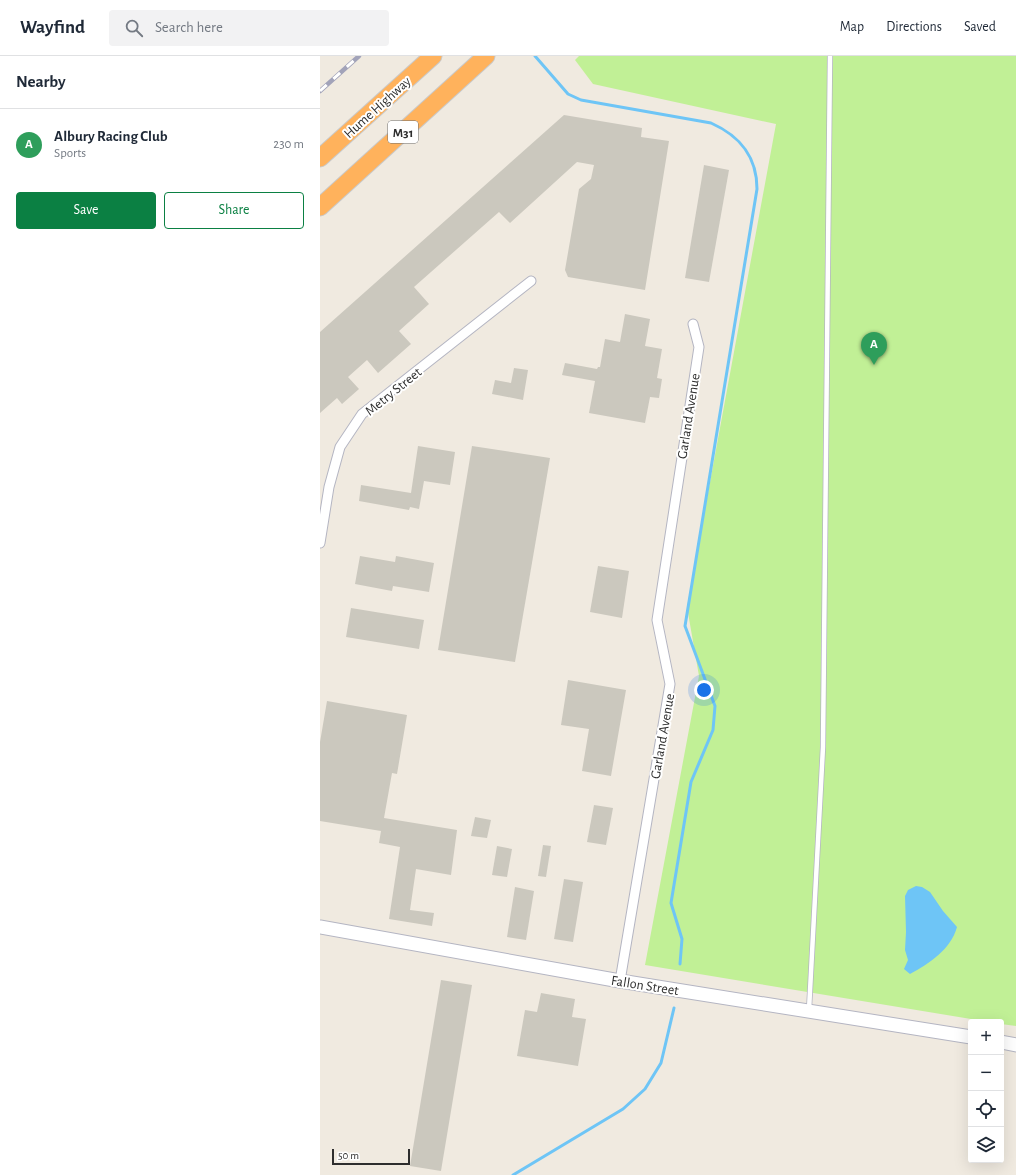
<!DOCTYPE html>
<html lang="en">
<head>
<meta charset="utf-8">
<style>
  body { margin:0; font-family:"Alegreya Sans",sans-serif; background:#f2f2f3; color:#1f2937 }
  .controls { position:absolute; right:12px; bottom:12px; display:grid; overflow:hidden; border-radius:4px; box-shadow:0 4px 16px #0002 }
  .controls button { width:36px; height:36px; display:grid; place-items:center; padding:0; border:0; border-bottom:1px solid #e0e1e3; background:#fff; color:#1f2937; font:20px sans-serif }
  .scale { position:absolute; left:12px; bottom:10px; width:78px; box-sizing:border-box; padding-left:4px; border:2px solid #2e2e2e; border-top:0; font-size:11px; line-height:14px; white-space:nowrap; color:#2e2e2e; -webkit-text-stroke:3px #fff; paint-order:stroke }
  .you { position:absolute; left:384px; top:634px; width:14px; height:14px; margin:-10px; border:3px solid #fff; border-radius:50%; background:#1a73e8; box-shadow:0 0 0 6px #1a73e833 }
  .badge { display:grid; place-items:center; width:26px; height:26px; border-radius:50%; background:#0b8043; color:#fff; font-size:13px; font-weight:700 }
  .pin { position:absolute; translate:-50% -33px; filter:drop-shadow(0 1px 2px #0008) }
  .pin::after { content:''; position:absolute; top:21px; width:14px; height:12px; background:inherit; clip-path:polygon(0 0,100% 0,50% 100%) }
  .list { margin:0; padding:0; list-style:none }
  h2 { display:flex; justify-content:space-between; align-items:center; height:52px; margin:0; padding:0 16px; font-size:17px }
  h2 small { font-size:13px; font-weight:400; color:#747a83 }
  .list li { display:grid; grid-template-columns:26px 1fr auto; gap:12px; align-items:center; box-sizing:border-box; height:72px; padding:0 16px; border-top:1px solid #e0e1e3 }
  .list b { display:block; font-size:15px; white-space:nowrap }
  .list p { margin:0; font-size:13px; white-space:nowrap; color:#747a83 }
  .list em { font-size:13px; font-style:normal; color:#747a83 }
  .actions { display:flex; gap:8px; padding:12px 16px }
  .actions a { flex:1; padding:9px 0; border:1px solid #0b8043; border-radius:4px; text-align:center; font-size:14px; color:#0b8043 }
  .actions .main { background:#0b8043; color:#fff }
  .icon { flex:none; width:22px; height:22px; fill:none; stroke:currentColor; stroke-width:2; stroke-linecap:round; stroke-linejoin:round }
  .map { position:relative; flex:none; width:696px; height:1119px; overflow:hidden }
  header { display:flex; align-items:center; gap:24px; box-sizing:border-box; height:56px; padding:0 20px; background:#fff; border-bottom:1px solid #e0e1e3 }
  header strong { font-size:19px }
  nav { display:flex; gap:22px; margin-inline-start:auto; font-size:14px }
  .search { width:280px; height:36px; background:#f2f2f3; display:flex; align-items:center; gap:10px; box-sizing:border-box; padding:0 14px; border-radius:4px; color:#747a83; font-size:15px }
  main { display:flex }
  aside { flex:1; background:#fff }
  .map>svg:first-child { display:block }
  .pitch { fill:#c1f096 }
  .water { fill:#6ec5f6 }
  .lines { fill:none; stroke-linecap:round; stroke-linejoin:round }
  .stream { stroke:#6ec5f6; stroke-width:3 }
  .building { fill:#cbc8be }
  .lane-casing { stroke:#b4b5c2; stroke-width:6 }
  .street-casing { stroke:#b4b5c2; stroke-width:11 }
  .secondary-casing { stroke:#b4b5c2; stroke-width:15 }
  .highway-casing { stroke:#c9c9c9; stroke-width:19 }
  .lane { stroke:#fff; stroke-width:4.5 }
  .street { stroke:#fff; stroke-width:9 }
  .secondary { stroke:#fff; stroke-width:13 }
  .highway { stroke:#ffb25c; stroke-width:17 }
  .rail-casing { stroke:#a2a3b9; stroke-width:4.5 }
  .rail { stroke:#fff; stroke-width:3; stroke-dasharray:9; stroke-linecap:butt }
  .labels { text-anchor:middle; stroke-width:4; stroke-linejoin:round; paint-order:stroke }
  .shield { fill:#fff; stroke:#6d6d6d; stroke-width:1 }
  .shield-label { font-size:13px; font-weight:bold; fill:#2e2e2e }
  .street-label { font-size:14px; fill:#2e2e2e; stroke:#fff }
</style>
</head>
<body>
<header>
<strong>Wayfind</strong>
<div class="search"><svg class="icon" aria-label="search" viewBox="0 0 24 24"><circle cx="10" cy="10" r="6"/><path d="M15 15l6 6"/></svg>Search here</div>
<nav><a>Map</a><a>Directions</a><a>Saved</a></nav>
</header>
<main>
<aside>
<h2>Nearby<small></small></h2>
<ul class="list">
<li><span class="badge" style="background:#2e9e5b">A</span><div><b>Albury Racing Club</b><p>Sports</p></div><em>230 m</em></li>
</ul>
<div class="actions"><a class="main">Save</a><a>Share</a></div>
</aside>
<div class="map">
<svg width="696" height="1119" viewBox="0 0 696 1119">
  <rect width="100%" height="100%" fill="#f0eae0"/>
  <path class="pitch" d="M259,0h437v970l-15,-2v-2h-12l-344,-57 54,-289 -12,-69 89,-483 -183,-40 -18,-24z"/>
  <path class="water" d="M596,830l6,1 8,5 13,19 14,16c-6,22 -28,37 -47,47l-6,-5 4,-9 -3,-10 1,-18 -1,-36 3,-6z"/>
  <g class="lines">
    <g class="stream">
      <path d="M215,0l33,38 13,6 130,23c29,13 46,33 46,66l-72,437 30,80 -2,24 -22,52 -20,121 11,36 -2,25"/>
      <path d="M193,1119l110,-66 22,-20 16,-26 13,-55"/>
    </g>
  </g>
  <g class="building">
    <path d="M244,59l78,13 -1,9 28,4 -24,149 -77,-13 -3,-7 14,-81 12,-10 3,-14 -17,-3 -67,61 -11,-11 -85,75 15,17 -30,27 12,13 -33,29 -11,-13 -19,17 11,12 -17,15 -5,-6 -17,15v-81z"/>
    <path d="M384,109l25,5 -20,112 -24,-4z"/>
    <path d="M305,258l25,5 -5,27 17,3 -5,29 5,1 -3,19 -9,-1 -5,26 -56,-10 6,-32 -33,-6 3,-12 32,6 1,-2h2l5,-28 15,3z"/>
    <path d="M194,312l14,2 -5,30 -31,-6 3,-14 16,3z"/>
    <path d="M98,390l37,6 -5,33 -26,-4 -5,28 -9,-2 -1,3 -50,-9 2,-16 50,8z"/>
    <path d="M152,390l78,12 -35,204 -77,-12z"/>
    <path d="M40,500l35,6 1,-6 38,7 -5,29 -36,-6 -1,5 -37,-7z"/>
    <path d="M278,510l31,5 -7,47 -32,-6z"/>
    <path d="M31,552l73,12 -5,29 -73,-12z"/>
    <path d="M248,624l58,10 -15,86 -29,-5 7,-42 -28,-4z"/>
    <path d="M7,645l80,14 -10,59 -5,-1 -8,45 73,12 -6,45 -35,-6 -6,41 24,3 -2,13 -43,-7 11,-72 -21,-4 2,-12 -61,-10v-79z"/>
    <path d="M274,749l19,3 -7,37 -19,-3z"/>
    <path d="M155,761l16,3 -4,18 -16,-2z"/>
    <path d="M223,789l8,1 -5,31 -8,-1z"/>
    <path d="M177,790l15,3 -5,28 -15,-2z"/>
    <path d="M244,823l19,3 -10,60 -19,-3z"/>
    <path d="M195,831l19,4 -8,49 -19,-3z"/>
    <path d="M121,924l31,5 -31,186 -31,-5z"/>
    <path d="M221,937l34,6 -3,18 14,2 -8,47 -61,-10 8,-46 12,2z"/>
  </g>
  <g class="lines">
    <g class="lane-casing">
      <path id="lane" d="M489,954l14,-263 7,-691"/>
    </g>
    <g class="street-casing">
      <g id="street">
        <path d="M0,487l9,-56 11,-40 22,-33 169,-133"/>
        <path d="M300,925l50,-297 -13,-64 42,-273 -6,-23"/>
      </g>
    </g>
    <g class="secondary-casing">
      <g id="secondary">
        <path d="M0,871l300,54 351,56"/>
        <path d="M681,986l15,3"/>
      </g>
    </g>
    <g class="highway-casing">
      <g id="highway">
        <path d="M0,102l113,-102"/>
        <path d="M0,151l166,-151"/>
      </g>
    </g>
    <use href="#lane" class="lane"/>
    <use href="#street" class="street"/>
    <use href="#secondary" class="secondary"/>
    <use href="#highway" class="highway"/>
    <g class="rail-casing">
      <path id="rail" d="M0,35l39,-35"/>
    </g>
    <use href="#rail" class="rail"/>
  </g>
  <g class="labels">
    <rect class="shield" x="68" y="65" width="30" height="22" rx="3"/>
    <g class="shield-label">
      <text x="83" y="81">M31</text>
    </g>
    <g class="street-label">
      <text transform="translate(57 51) rotate(-42)" y="5">Hume Highway</text>
      <text transform="translate(73 335) rotate(-39)" y="5">Metry Street</text>
      <text transform="translate(368 360) rotate(-81)" y="5">Garland Avenue</text>
      <text transform="translate(342 680) rotate(-80)" y="5">Garland Avenue</text>
      <text transform="translate(325 929) rotate(9)" y="5">Fallon Street</text>
    </g>
  </g>
</svg>
<div class="controls">
<button>+</button>
<button>−</button>
<button><svg class="icon" aria-label="locate" viewBox="0 0 24 24"><circle cx="12" cy="12" r="6"/><path d="M12 2v4M12 18v4M2 12h4M18 12h4"/></svg></button>
<button><svg class="icon" aria-label="layers" viewBox="0 0 24 24"><path d="M12 4l9 5-9 5-9-5zM3 14l9 5 9-5"/></svg></button>
</div>
<div class="scale">50 m</div>
<div class="you"></div>
<div class="pin badge" style="left:554px;top:309px;background:#2e9e5b">A</div>
</div>
</main>
</body>
</html>
